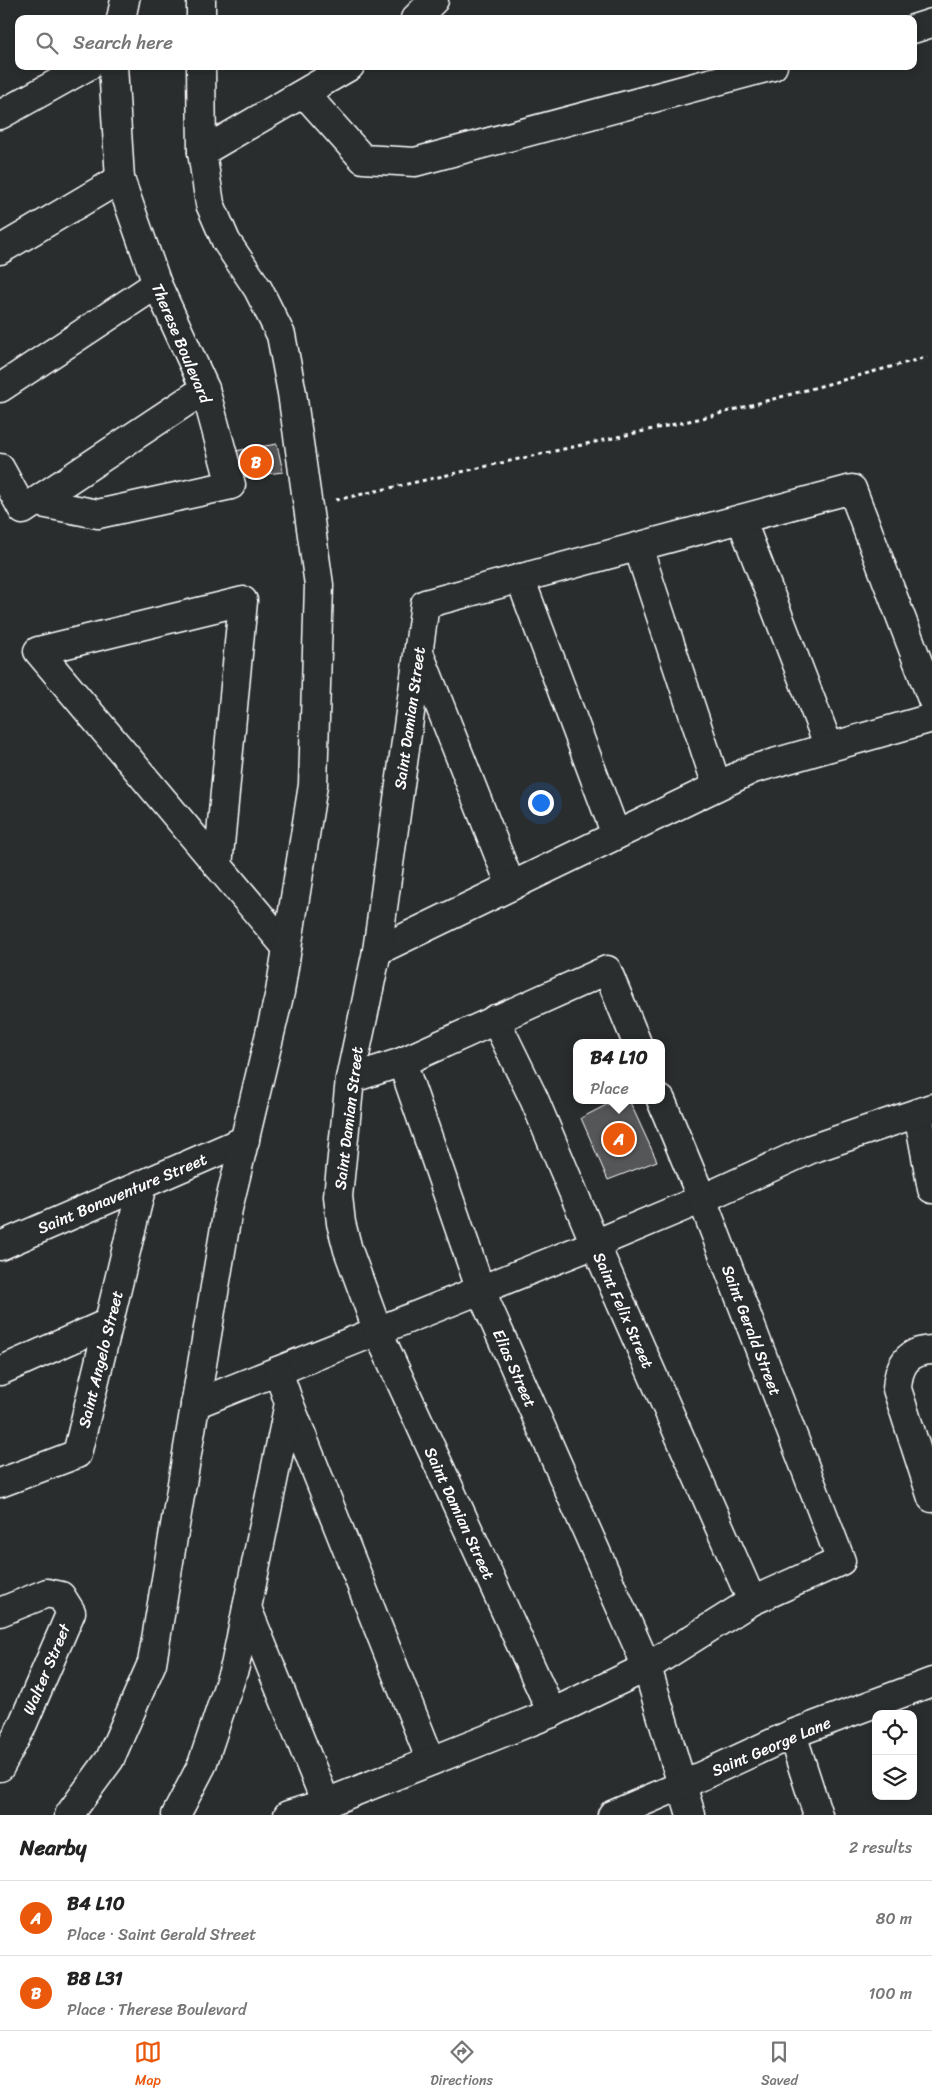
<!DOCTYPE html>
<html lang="en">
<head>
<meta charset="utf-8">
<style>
  body { margin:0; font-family:Sriracha,sans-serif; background:#f2f2f2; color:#222 }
  .controls { position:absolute; right:15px; bottom:15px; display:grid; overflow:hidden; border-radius:10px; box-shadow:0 2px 8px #0003 }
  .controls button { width:45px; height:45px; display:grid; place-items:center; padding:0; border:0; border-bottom:1px solid #e0e0e0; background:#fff; color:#222; font:25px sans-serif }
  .you { position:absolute; left:540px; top:802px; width:18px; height:18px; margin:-12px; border:4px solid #fff; border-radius:50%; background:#1a73e8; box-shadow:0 0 0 8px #1a73e833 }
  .badge { display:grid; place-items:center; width:32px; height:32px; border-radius:50%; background:#ea580c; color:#fff; font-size:16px; font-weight:700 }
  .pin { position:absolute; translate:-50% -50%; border:2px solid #fff; box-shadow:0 1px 5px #0006 }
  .popup { position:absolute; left:573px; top:1039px; width:92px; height:65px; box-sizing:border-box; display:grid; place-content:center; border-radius:10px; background:#fff; filter:drop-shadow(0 1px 4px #0005); font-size:16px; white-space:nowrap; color:#767676 }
  .popup b { font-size:19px; color:#222 }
  .popup::after { content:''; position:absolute; left:50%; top:100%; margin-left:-10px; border:10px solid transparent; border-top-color:#fff }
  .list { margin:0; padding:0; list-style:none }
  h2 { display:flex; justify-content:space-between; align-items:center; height:65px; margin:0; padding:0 20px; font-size:21px }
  h2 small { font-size:16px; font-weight:400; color:#767676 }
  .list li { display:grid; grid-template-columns:32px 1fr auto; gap:15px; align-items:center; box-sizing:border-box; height:75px; padding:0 20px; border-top:1px solid #e0e0e0 }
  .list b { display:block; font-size:19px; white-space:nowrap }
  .list p { margin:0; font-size:16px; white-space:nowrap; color:#767676 }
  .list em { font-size:16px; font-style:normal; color:#767676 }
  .icon { flex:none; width:28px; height:28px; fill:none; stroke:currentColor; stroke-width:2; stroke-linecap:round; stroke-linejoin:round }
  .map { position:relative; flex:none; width:932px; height:1815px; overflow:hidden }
  .search { position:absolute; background:#fff; box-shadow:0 2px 8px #0003; left:15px; right:15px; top:15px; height:55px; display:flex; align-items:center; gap:12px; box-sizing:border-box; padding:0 18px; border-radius:10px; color:#767676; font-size:19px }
  .sheet { height:215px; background:#fff }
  nav { display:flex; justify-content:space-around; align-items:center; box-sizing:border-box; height:70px; border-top:1px solid #e0e0e0; background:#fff; font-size:14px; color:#767676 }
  nav a { display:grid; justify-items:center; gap:2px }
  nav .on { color:#ea580c }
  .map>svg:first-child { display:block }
  .building { fill:#555758; stroke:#fff }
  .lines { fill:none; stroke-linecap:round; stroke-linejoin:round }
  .street-casing { stroke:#fff; stroke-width:31 }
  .secondary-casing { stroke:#fff; stroke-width:31 }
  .path { stroke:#fff; stroke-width:3; stroke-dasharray:4 4; stroke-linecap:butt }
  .street { stroke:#2a2d2e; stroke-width:28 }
  .secondary { stroke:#2a2d2e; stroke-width:28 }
  .labels { text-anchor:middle; stroke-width:4.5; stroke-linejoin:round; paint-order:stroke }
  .street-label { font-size:16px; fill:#fff; stroke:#2a2d2e }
</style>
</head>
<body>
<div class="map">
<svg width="932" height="1815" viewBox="0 0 932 1815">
  <rect width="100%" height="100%" fill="#2a2d2e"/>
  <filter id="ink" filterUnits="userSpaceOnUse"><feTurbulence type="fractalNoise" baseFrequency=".02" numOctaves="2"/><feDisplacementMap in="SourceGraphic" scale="10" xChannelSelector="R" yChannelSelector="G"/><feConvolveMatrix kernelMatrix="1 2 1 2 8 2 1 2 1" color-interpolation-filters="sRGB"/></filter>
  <g filter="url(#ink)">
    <g class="building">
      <path d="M277,444l6,28 -48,6 -6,-26z"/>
      <path d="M616,1100h13l28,61 -49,19 -27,-62z"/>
    </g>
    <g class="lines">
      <g class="street-casing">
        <g id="street">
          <path d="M121,19l4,-19"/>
          <path d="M415,19l19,-19"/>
          <path d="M913,29l19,-6"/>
          <path d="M305,94l58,65 52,3 358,-96"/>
          <path d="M0,115l88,-49"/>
          <path d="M202,152l148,-86"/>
          <path d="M0,250l120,-71"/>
          <path d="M0,388l157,-104"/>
          <path d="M0,468l23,42 182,-121"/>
          <path d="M36,502l62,12 133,-29 -26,-96 -48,-105 -37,-105 -7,-113"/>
          <path d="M741,519l88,228"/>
          <path d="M638,547l79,239"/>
          <path d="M520,578l96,257"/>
          <path d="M419,653l92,233"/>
          <path d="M218,866l25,-265 -205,50 249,297"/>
          <path d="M377,951l376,-182 179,-51"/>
          <path d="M495,1019l39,80 61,145 157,357"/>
          <path d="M402,1062l79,229 166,376 44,148"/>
          <path d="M350,1079l52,-17 205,-92 30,73"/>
          <path d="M918,1113l14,76"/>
          <path d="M0,1246l245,-106"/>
          <path d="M932,1350c-25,1 -34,16 -35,39l35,109"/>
          <path d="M0,1371l108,-48"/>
          <path d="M289,1403l142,358"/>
          <path d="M195,1404l400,-160 107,-45 109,-50 121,-41"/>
          <path d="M0,1483l77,-29 65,-269"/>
          <path d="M247,1608l79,195"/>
          <path d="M0,1612l47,-19 14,3 10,16 -50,116 -21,39"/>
          <path d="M552,1713l-174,-381 -30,-82 -7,-27 -3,-27 12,-117 27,-128 48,-347 427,-115 80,210"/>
          <path d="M792,1734l26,81"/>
          <path d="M176,1815l26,-50 33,-99 54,-263 -11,-32"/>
          <path d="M288,1815l38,-12 226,-90 95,-46 105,-66 89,-40 -139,-362 -41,-99"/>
          <path d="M612,1815l70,-30 110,-51 140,-52"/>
        </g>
      </g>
      <g class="secondary-casing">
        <g id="secondary">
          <path d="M201,19v-19"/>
          <path d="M69,1815l41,-56 42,-96 76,-454 52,-217 33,-207 6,-200 -27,-192 -11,-58 -23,-46 -32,-48 -16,-37 -8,-52 -1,-86"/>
        </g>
      </g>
      <path class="path" d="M336,500l375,-84 216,-59"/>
      <use href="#street" class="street"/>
      <use href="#secondary" class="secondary"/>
    </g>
  </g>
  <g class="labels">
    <g class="street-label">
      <text transform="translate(182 343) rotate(67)" y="6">Therese Boulevard</text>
      <text transform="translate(409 718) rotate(-82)" y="6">Saint Damian Street</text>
      <text transform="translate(348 1118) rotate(-83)" y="6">Saint Damian Street</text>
      <text transform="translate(122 1193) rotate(-23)" y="6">Saint Bonaventure Street</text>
      <text transform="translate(624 1310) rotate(66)" y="6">Saint Felix Street</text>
      <text transform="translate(752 1330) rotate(69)" y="6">Saint Gerald Street</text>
      <text transform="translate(100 1359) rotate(-76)" y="6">Saint Angelo Street</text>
      <text transform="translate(515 1368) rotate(66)" y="6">Elias Street</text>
      <text transform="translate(460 1513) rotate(65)" y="6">Saint Damian Street</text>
      <text transform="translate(46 1669) rotate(-67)" y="6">Walter Street</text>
      <text transform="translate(771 1746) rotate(-23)" y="6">Saint George Lane</text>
    </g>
  </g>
</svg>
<div class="controls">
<button><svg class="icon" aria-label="locate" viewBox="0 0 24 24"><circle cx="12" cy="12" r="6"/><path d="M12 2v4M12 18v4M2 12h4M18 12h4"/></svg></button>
<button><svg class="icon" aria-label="layers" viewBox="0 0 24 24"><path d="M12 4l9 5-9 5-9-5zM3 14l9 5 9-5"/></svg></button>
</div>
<div class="you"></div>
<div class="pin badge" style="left:619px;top:1139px">A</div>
<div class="popup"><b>B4 L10</b>Place</div>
<div class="pin badge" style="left:256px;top:462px">B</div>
<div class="search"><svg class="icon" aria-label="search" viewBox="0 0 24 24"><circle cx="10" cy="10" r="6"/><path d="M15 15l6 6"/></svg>Search here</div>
</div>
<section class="sheet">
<h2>Nearby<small>2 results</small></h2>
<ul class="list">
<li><span class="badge">A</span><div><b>B4 L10</b><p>Place · Saint Gerald Street</p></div><em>80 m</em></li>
<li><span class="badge">B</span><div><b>B8 L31</b><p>Place · Therese Boulevard</p></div><em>100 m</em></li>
</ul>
</section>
<nav>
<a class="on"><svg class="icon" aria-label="map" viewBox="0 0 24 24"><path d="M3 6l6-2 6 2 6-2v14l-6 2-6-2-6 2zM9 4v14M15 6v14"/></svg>Map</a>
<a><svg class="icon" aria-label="directions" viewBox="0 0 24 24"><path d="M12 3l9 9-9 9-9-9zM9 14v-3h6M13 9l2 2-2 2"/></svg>Directions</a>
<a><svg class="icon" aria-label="saved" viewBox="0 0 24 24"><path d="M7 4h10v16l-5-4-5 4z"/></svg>Saved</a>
</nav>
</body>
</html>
